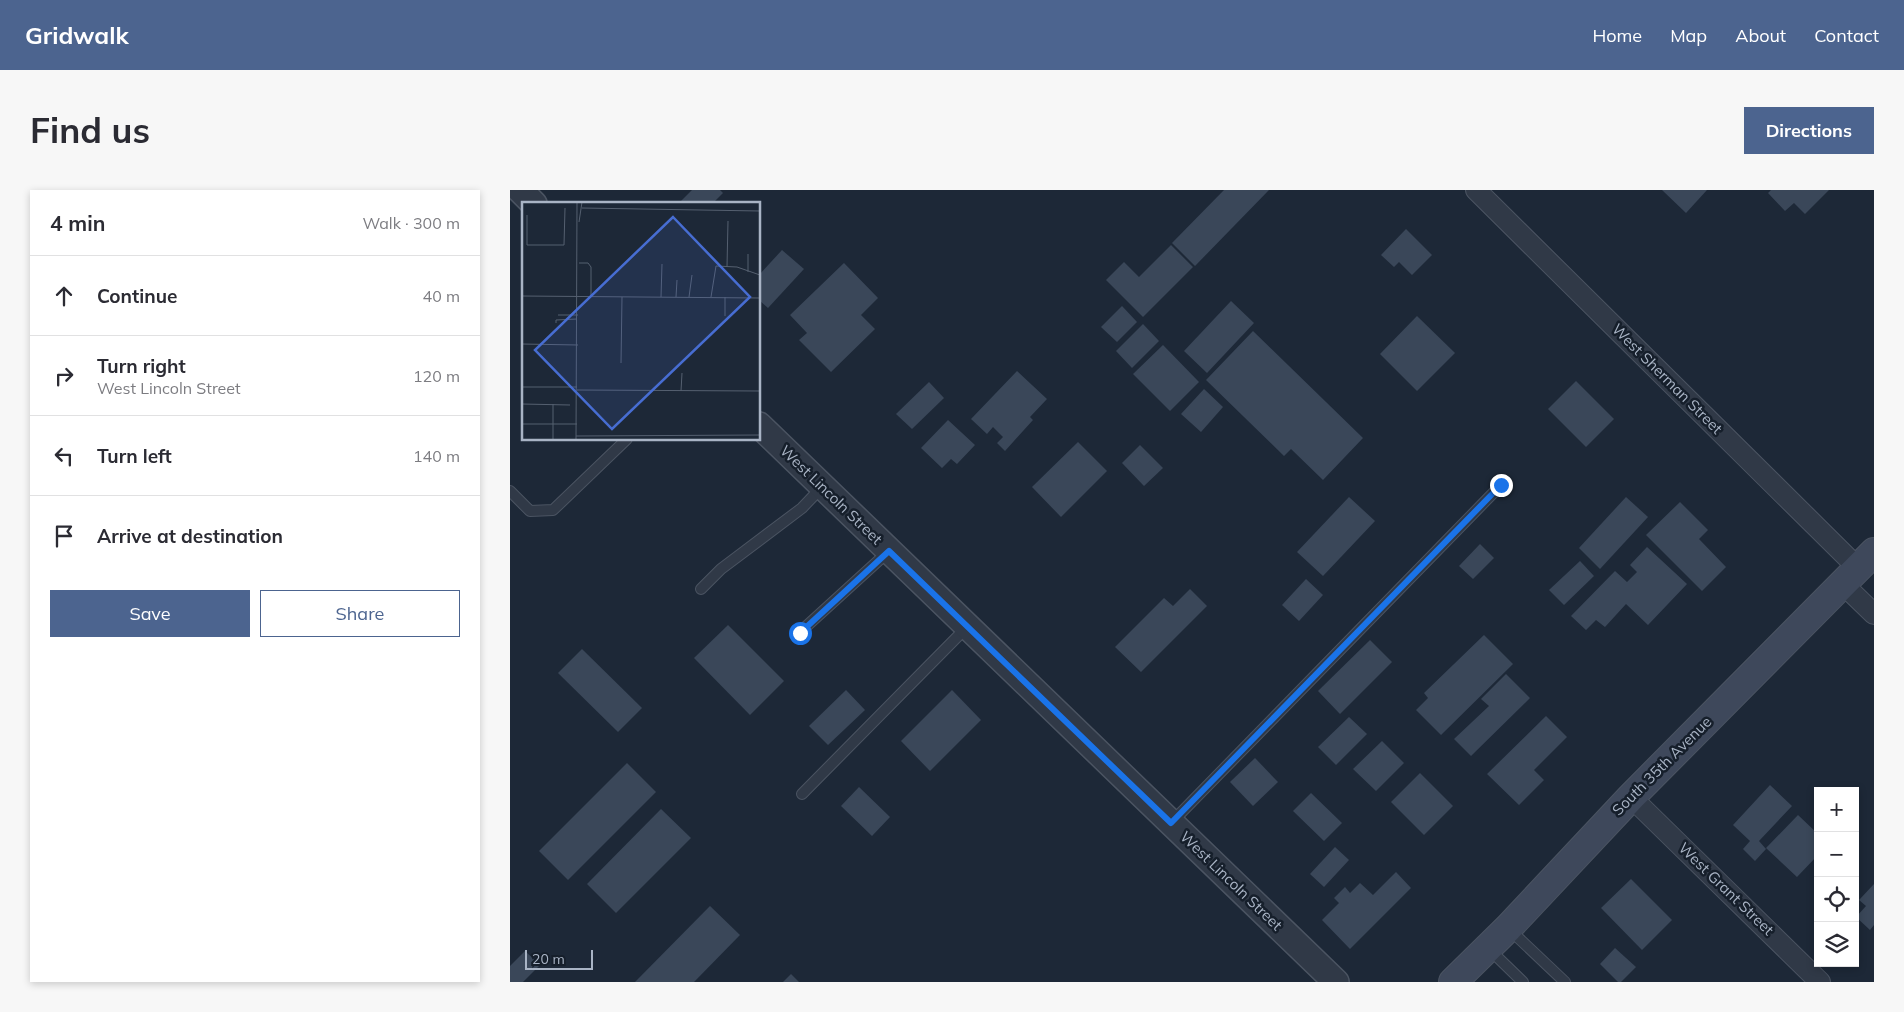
<!DOCTYPE html>
<html lang="en">
<head>
<meta charset="utf-8">
<style>
  body { margin:0; font-family:Mulish,sans-serif; background:#f7f7f7; color:#2b2b33 }
  .controls { position:absolute; right:15px; bottom:15px; display:grid; overflow:hidden; border-radius:0px; box-shadow:0 2px 8px #0003 }
  .controls button { width:45px; height:45px; display:grid; place-items:center; padding:0; border:0; border-bottom:1px solid #e1e1e2; background:#fff; color:#2b2b33; font:25px sans-serif }
  .scale { position:absolute; left:15px; bottom:12px; width:68px; box-sizing:border-box; padding-left:5px; border:2px solid #a9b4c5; border-top:0; font-size:14px; line-height:18px; white-space:nowrap; color:#a9b4c5; -webkit-text-stroke:4px #161f2b; paint-order:stroke }
  .stop { position:absolute; width:15px; height:15px; margin:-11px; border:4px solid #1a73e8; border-radius:50%; background:#fff }
  .stop.end { background:#1a73e8; border-color:#fff; box-shadow:0 1px 5px #0008 }
  .list { margin:0; padding:0; list-style:none }
  h2 { display:flex; justify-content:space-between; align-items:center; height:65px; margin:0; padding:0 20px; font-size:21px }
  h2 small { font-size:16px; font-weight:400; color:#7c7c81 }
  .list li { display:grid; grid-template-columns:32px 1fr auto; gap:15px; align-items:center; box-sizing:border-box; height:80px; padding:0 20px; border-top:1px solid #e1e1e2 }
  .list b { display:block; font-size:19px; white-space:nowrap }
  .list p { margin:0; font-size:16px; white-space:nowrap; color:#7c7c81 }
  .list em { font-size:16px; font-style:normal; color:#7c7c81 }
  .actions { display:flex; gap:10px; padding:15px 20px }
  .actions a { flex:1; padding:11px 0; border:1px solid #4c648f; border-radius:0px; text-align:center; font-size:18px; color:#4c648f }
  .actions .main { background:#4c648f; color:#fff }
  .icon { flex:none; width:28px; height:28px; fill:none; stroke:currentColor; stroke-width:2; stroke-linecap:round; stroke-linejoin:round }
  .map { position:relative; flex:none; width:1364px; height:792px; overflow:hidden; border-radius:0px }
  header { display:flex; align-items:center; gap:30px; box-sizing:border-box; height:70px; padding:0 25px; background:#4c648f; color:#fff }
  header strong { font-size:24px }
  nav { display:flex; gap:28px; margin-inline-start:auto; font-size:18px }
  .intro { display:flex; align-items:center; justify-content:space-between; box-sizing:border-box; height:120px; padding:0 30px }
  h1 { margin:0; font-size:35px }
  .button { padding:12px 22px; border-radius:0px; background:#4c648f; color:#fff; font-size:18px; font-weight:700 }
  main { display:flex; gap:30px; padding:0 30px }
  aside { flex:1; background:#fff; border-radius:0px; box-shadow:0 2px 8px #0003 }
  .map>svg:first-child { display:block }
  .building { fill:#3a4759 }
  .lines { fill:none; stroke-linecap:round; stroke-linejoin:round }
  .service-casing { stroke:#4b5462; stroke-width:12 }
  .minor-casing { stroke:#4b5462; stroke-width:22 }
  .tertiary-casing { stroke:#4b5462; stroke-width:28 }
  .secondary-casing { stroke:#4b5462; stroke-width:30 }
  .service { stroke:#303947; stroke-width:10 }
  .minor { stroke:#303947; stroke-width:20 }
  .tertiary { stroke:#303947; stroke-width:25 }
  .secondary { stroke:#3e485b; stroke-width:28 }
  .route { stroke:#1a73e8; stroke-width:6 }
  .labels { text-anchor:middle; stroke-width:5; stroke-linejoin:round; paint-order:stroke }
  .street-label { font-size:15px; fill:#a9b4c5; stroke:#161f2b }
  .inset-road { fill:none; stroke:#556070; stroke-width:1 }
  .view { fill:#476dd2; fill-opacity:0.15; stroke:#476dd2; stroke-width:2.5 }
  .inset-edge { fill:none; stroke:#a9b4c5; stroke-width:2.5 }
</style>
</head>
<body>
<header>
<strong>Gridwalk</strong>
<nav><a>Home</a><a>Map</a><a>About</a><a>Contact</a></nav>
</header>
<div class="intro"><h1>Find us</h1><a class="button">Directions</a></div>
<main>
<aside>
<h2>4 min<small>Walk · 300 m</small></h2>
<ul class="list">
<li><svg class="icon" aria-label="ahead" viewBox="0 0 24 24"><path d="M12 20V5M6 11l6-6 6 6"/></svg><div><b>Continue</b></div><em>40 m</em></li>
<li><svg class="icon" aria-label="right" viewBox="0 0 24 24"><path d="M7 20v-9h11M14 6l5 5-5 5"/></svg><div><b>Turn right</b><p>West Lincoln Street</p></div><em>120 m</em></li>
<li><svg class="icon" aria-label="left" viewBox="0 0 24 24"><path d="M17 20v-9H6M10 6l-5 5 5 5"/></svg><div><b>Turn left</b></div><em>140 m</em></li>
<li><svg class="icon" aria-label="arrive" viewBox="0 0 24 24"><path d="M6 21V4h12l-3 4 3 4H6"/></svg><div><b>Arrive at destination</b></div></li>
</ul>
<div class="actions"><a class="main">Save</a><a>Share</a></div>
</aside>
<div class="map">
<svg width="1364" height="792" viewBox="0 0 1364 792">
  <rect width="100%" height="100%" fill="#1d2837"/>
  <g class="building">
    <path d="M182,0h28l3,3 -11,11h-34z"/>
    <path d="M714,0h45l-74,76 -23,-23z"/>
    <path d="M1152,0h45l-21,23z"/>
    <path d="M1261,0h58l-24,24 -11,-11 -9,8 -17,-18z"/>
    <path d="M896,39l26,26 -20,20 -13,-13 -5,5 -13,-12z"/>
    <path d="M661,55l22,22 -50,50 -37,-37 18,-18 15,15z"/>
    <path d="M272,60l22,19 -36,39 -9,-8v-25z"/>
    <path d="M334,73l34,35 -17,17 14,14 -44,43 -32,-32 8,-7 -17,-18z"/>
    <path d="M721,111l23,22 -47,50 -23,-22z"/>
    <path d="M612,116l15,16 -20,20 -16,-15z"/>
    <path d="M907,126l38,37 -38,38 -37,-37z"/>
    <path d="M633,134l16,17 -27,27 -16,-17z"/>
    <path d="M743,141l110,107 -40,42 -32,-31 -7,7 -78,-76z"/>
    <path d="M653,155l36,37 -29,29 -37,-37z"/>
    <path d="M507,181l30,28 -17,18 3,3 -28,31 -8,-8 6,-6 -10,-10 -6,7 -16,-15z"/>
    <path d="M1066,191l38,38 -28,28 -38,-38z"/>
    <path d="M419,192l15,16 -32,31 -16,-15z"/>
    <path d="M694,199l19,18 -22,25 -20,-18z"/>
    <path d="M438,230l27,25 -18,19 -6,-5 -9,9 -21,-20z"/>
    <path d="M568,252l29,29 -46,46 -29,-30z"/>
    <path d="M630,255l23,23 -19,18 -22,-23z"/>
    <path d="M839,307l26,24 -52,55 -26,-24z"/>
    <path d="M1116,307l22,20 -48,52 -21,-21z"/>
    <path d="M1170,312l28,28 -9,9 27,28 -24,24 -56,-56z"/>
    <path d="M970,354l14,14 -21,21 -14,-13z"/>
    <path d="M1137,357l40,37 -39,41 -22,-21 -21,23 -9,-7 -10,10 -15,-14 44,-45 12,11 10,-10 -7,-7z"/>
    <path d="M1070,371l14,15 -30,29 -15,-15z"/>
    <path d="M796,389l17,16 -24,26 -17,-16z"/>
    <path d="M680,399l17,17 -66,66 -26,-25 49,-49 9,8z"/>
    <path d="M218,435l56,56 -34,34 -56,-57z"/>
    <path d="M974,445l29,29 -72,71 -25,-25 12,-12 -4,-5z"/>
    <path d="M860,450l22,22 -52,52 -22,-23z"/>
    <path d="M72,459l60,59 -24,24 -60,-59z"/>
    <path d="M996,484l24,24 -59,58 -17,-17 35,-33 -8,-7z"/>
    <path d="M336,500l19,20 -37,35 -19,-19z"/>
    <path d="M442,500l29,30 -51,51 -29,-30z"/>
    <path d="M1036,526l21,21 -33,33 10,10 -25,25 -32,-31z"/>
    <path d="M839,527l18,17 -31,31 -18,-18z"/>
    <path d="M872,551l22,22 -28,28 -23,-22z"/>
    <path d="M745,568l23,24 -25,24 -23,-24z"/>
    <path d="M117,573l29,29 -88,88 -29,-29z"/>
    <path d="M910,583l33,33 -29,29 -33,-33z"/>
    <path d="M1260,595l22,21 -33,35 7,8 -11,12 -12,-12 7,-8 -17,-16z"/>
    <path d="M349,597l31,30 -18,19 -31,-30z"/>
    <path d="M801,603l31,30 -18,18 -31,-30z"/>
    <path d="M151,619l30,29 -75,75 -29,-29z"/>
    <path d="M1288,625l20,19v4l-4,3 4,4v10l-21,22 -31,-29z"/>
    <path d="M825,657l14,13 -25,27 -14,-13z"/>
    <path d="M886,682l15,16 -61,61 -28,-29 17,-17 -5,-5 11,-11 5,6 10,-10 13,12z"/>
    <path d="M1121,689l41,41 -30,30 -41,-42z"/>
    <path d="M1364,694v41l-4,5 -14,-13 10,-11 -7,-6z"/>
    <path d="M200,716l30,29 -46,47h-59z"/>
    <path d="M1105,758l21,19 -15,15h-3l-18,-18z"/>
    <path d="M15,761l15,14 -17,17h-13v-16z"/>
    <path d="M281,784l8,8h-16z"/>
  </g>
  <g class="lines">
    <g class="service-casing">
      <g id="service">
        <path d="M0,301l20,20 23,-1 74,-71"/>
        <path d="M191,399l20,-20 81,-61 20,-21"/>
        <path d="M289,443l90,-82"/>
        <path d="M292,604l165,-167"/>
        <path d="M661,633l330,-338"/>
        <path d="M998,738l57,54"/>
        <path d="M978,758l35,34"/>
      </g>
    </g>
    <g class="minor-casing">
      <g id="minor">
        <path d="M966,0l382,378"/>
        <path d="M1333,394l31,30"/>
        <path d="M1121,607l189,185"/>
      </g>
    </g>
    <g class="tertiary-casing">
      <g id="tertiary">
        <path d="M10,0l14,14"/>
        <path d="M249,235l577,557"/>
      </g>
    </g>
    <g class="secondary-casing">
      <path id="secondary" d="M943,792l55,-54 123,-131 243,-245"/>
    </g>
    <use href="#service" class="service"/>
    <use href="#minor" class="minor"/>
    <use href="#tertiary" class="tertiary"/>
    <use href="#secondary" class="secondary"/>
  </g>
  <g class="lines">
    <path class="route" d="M290,443l89,-82 282,272 330,-338"/>
  </g>
  <g class="labels">
    <g class="street-label">
      <text transform="translate(1157 189) rotate(45)" y="5">West Sherman Street</text>
      <text transform="translate(321 305) rotate(44)" y="5">West Lincoln Street</text>
      <text transform="translate(1152 576) rotate(-45)" y="5">South 35th Avenue</text>
      <text transform="translate(721 691) rotate(44)" y="5">West Lincoln Street</text>
      <text transform="translate(1216 699) rotate(44)" y="5">West Grant Street</text>
    </g>
  </g>
  <g transform="translate(12 12)">
    <rect width="238" height="238" fill="#1d2837"/>
    <path class="inset-road" d="M60,6l178,3M5,13v30h37l1,-37M57,20l3,-20M57,61h9l3,4v30M205,65l1,-46M226,70v-18M0,94l238,2M139,95l1,-33M154,95l1,-17M167,95l3,-22M189,95l5,-31 21,1 23,8M36,113h20M203,114v-19M34,121v-3l21,-1M0,142l56,1M99,161l1,-66M0,185h55M55,188l183,1M159,189l1,-18M0,202l48,1M0,222h55M54,234l184,-1M31,237v-35M54,237l1,-237"/>
    <path class="view" d="M151,15l77,80 -138,132 -77,-79z"/>
    <rect width="238" height="238" class="inset-edge"/>
  </g>
</svg>
<div class="controls">
<button>+</button>
<button>−</button>
<button><svg class="icon" aria-label="locate" viewBox="0 0 24 24"><circle cx="12" cy="12" r="6"/><path d="M12 2v4M12 18v4M2 12h4M18 12h4"/></svg></button>
<button><svg class="icon" aria-label="layers" viewBox="0 0 24 24"><path d="M12 4l9 5-9 5-9-5zM3 14l9 5 9-5"/></svg></button>
</div>
<div class="scale">20 m</div>
<div class="stop" style="left:290px;top:443px"></div>
<div class="stop end" style="left:991px;top:295px"></div>
</div>
</main>
</body>
</html>
